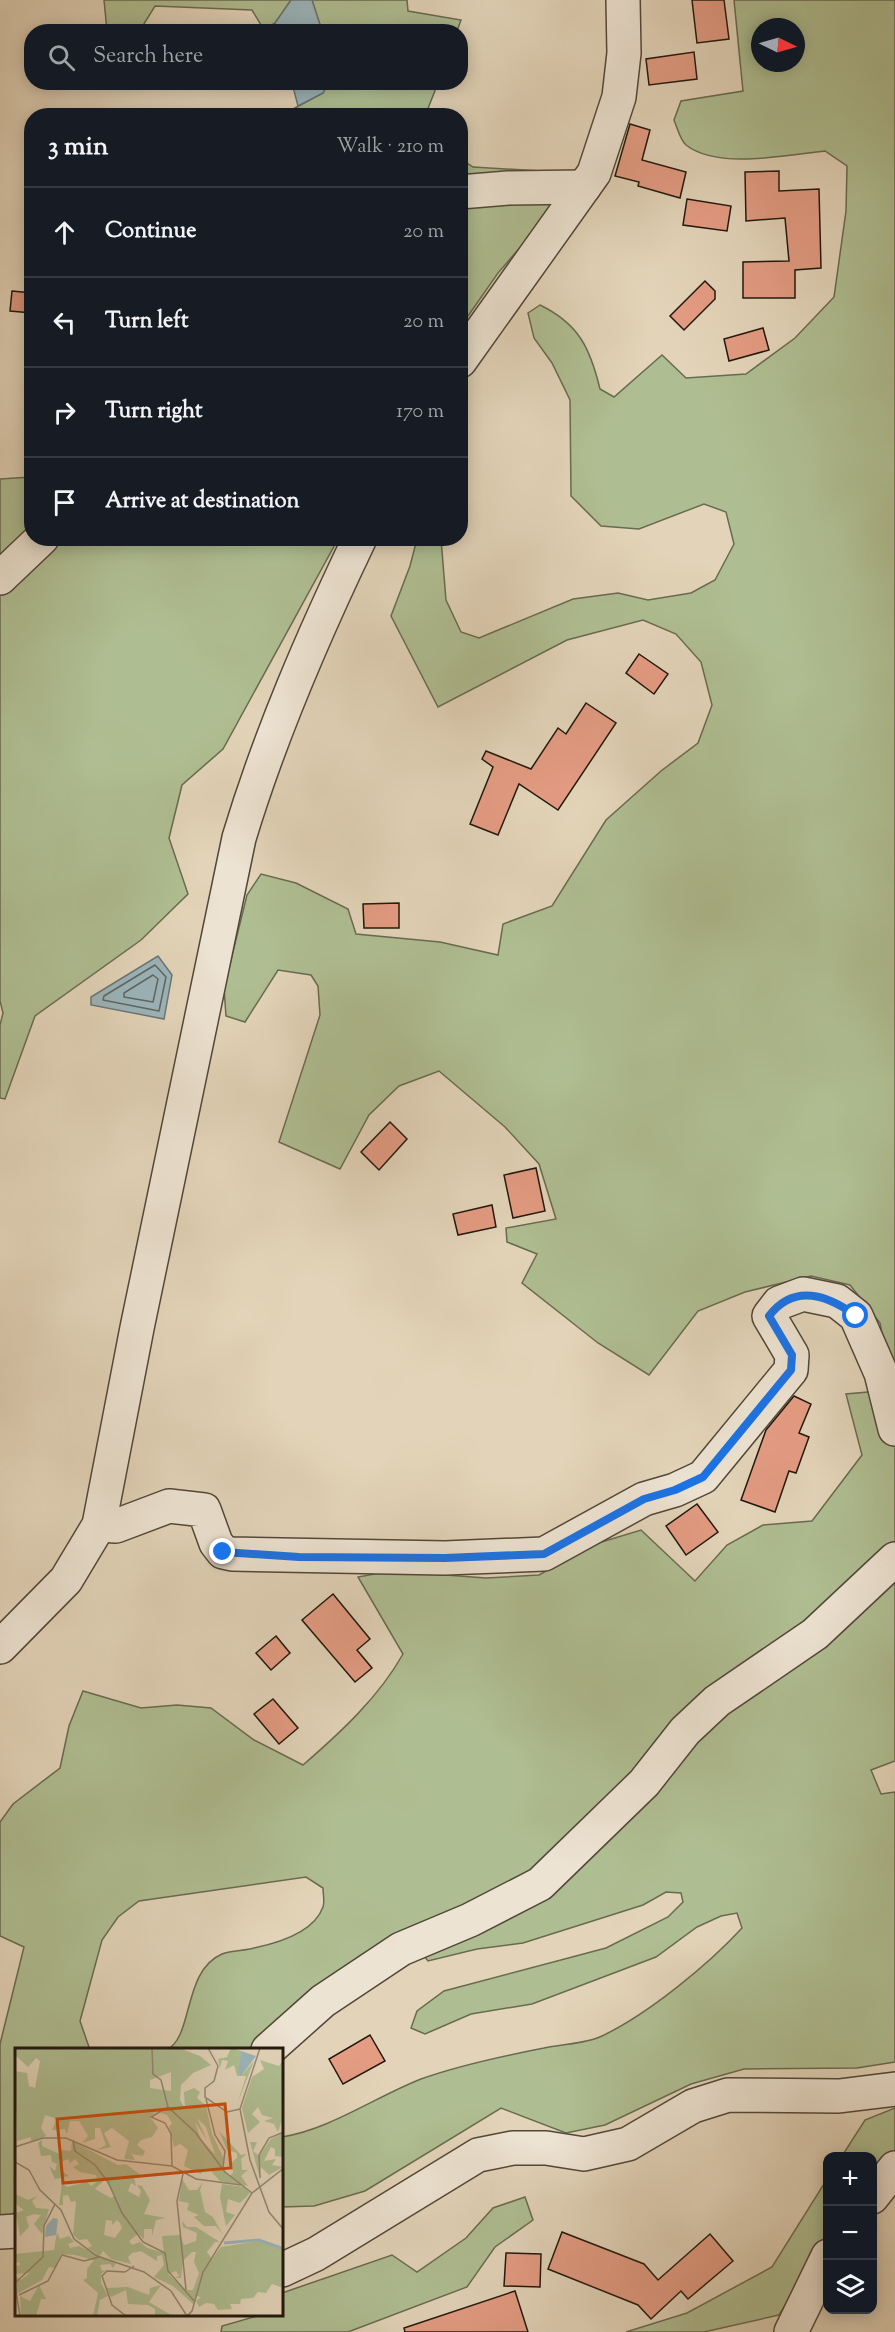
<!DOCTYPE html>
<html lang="en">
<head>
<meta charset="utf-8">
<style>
  body { margin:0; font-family:"Sorts Mill Goudy",serif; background:#20242c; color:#f1f3f6 }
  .controls { position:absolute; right:18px; bottom:18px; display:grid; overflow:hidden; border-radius:12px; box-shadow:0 3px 15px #0003 }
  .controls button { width:54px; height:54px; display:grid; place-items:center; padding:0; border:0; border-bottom:2px solid #363941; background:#171b24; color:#f1f3f6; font:30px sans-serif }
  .compass { position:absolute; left:751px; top:18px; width:54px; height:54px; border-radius:50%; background:#171b24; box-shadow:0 3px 15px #0003; rotate:95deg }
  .stop { position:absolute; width:18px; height:18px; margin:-14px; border:4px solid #1a73e8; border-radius:50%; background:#fff }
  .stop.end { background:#1a73e8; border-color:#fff; box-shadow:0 2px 6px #0008 }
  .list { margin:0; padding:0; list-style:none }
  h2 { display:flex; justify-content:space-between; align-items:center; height:78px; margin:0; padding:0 24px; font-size:26px }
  h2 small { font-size:20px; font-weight:400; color:#9ea1a6 }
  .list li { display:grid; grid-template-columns:39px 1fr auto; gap:18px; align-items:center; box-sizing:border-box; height:90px; padding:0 24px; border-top:2px solid #363941 }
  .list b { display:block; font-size:22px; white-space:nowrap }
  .list em { font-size:20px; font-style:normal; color:#9ea1a6 }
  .icon { flex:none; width:33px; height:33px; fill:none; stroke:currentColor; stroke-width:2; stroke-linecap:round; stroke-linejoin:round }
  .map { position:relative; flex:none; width:895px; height:2332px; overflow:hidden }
  .search { position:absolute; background:#171b24; box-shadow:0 3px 15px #0003; left:24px; top:24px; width:444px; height:66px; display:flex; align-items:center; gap:15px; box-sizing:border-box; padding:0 21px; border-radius:24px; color:#9ea1a6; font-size:22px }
  .panel { position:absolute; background:#171b24; box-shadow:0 3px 15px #0003; left:24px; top:108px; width:444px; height:438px; border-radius:24px }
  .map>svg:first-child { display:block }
  .green { fill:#afbe92; stroke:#686b50; stroke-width:1.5; fill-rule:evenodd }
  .water { fill:#9bb5bb; stroke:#6a7676; stroke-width:1.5 }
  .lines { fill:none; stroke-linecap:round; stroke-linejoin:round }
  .shore { stroke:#5e6664; stroke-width:1.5 }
  .building { fill:#e49c83; stroke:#20180e; stroke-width:1.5 }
  .minor-casing { stroke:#514739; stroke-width:36 }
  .minor { stroke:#ede3d2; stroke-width:33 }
  .route { stroke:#1a73e8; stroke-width:8 }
  .inset-river { fill:none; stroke:#9bb5bb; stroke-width:3 }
  .inset-road { fill:none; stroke:#958975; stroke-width:1.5 }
  .view { fill:#ca4f0c; fill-opacity:0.15; stroke:#ca4f0c; stroke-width:3 }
  .inset-edge { fill:none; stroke:#20180e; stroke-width:3 }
</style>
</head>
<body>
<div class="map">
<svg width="895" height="2332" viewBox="0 0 895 2332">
  <rect width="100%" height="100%" fill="#e3d4b9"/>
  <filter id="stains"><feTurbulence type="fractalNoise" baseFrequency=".00333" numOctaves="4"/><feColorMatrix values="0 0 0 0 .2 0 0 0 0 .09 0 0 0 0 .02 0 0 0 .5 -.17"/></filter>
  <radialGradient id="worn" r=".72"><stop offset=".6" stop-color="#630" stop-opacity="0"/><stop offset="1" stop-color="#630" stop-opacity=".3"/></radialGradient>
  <g class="green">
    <path d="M104,0h187l-16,23 -11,7 -12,-20 -97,-4 -16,26 -32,-1z"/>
    <path d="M312,0h95l1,11 53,9 -4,11h-135z"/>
    <path d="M734,0h161v1761l-24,9 10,24 14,-2v270l-38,6 -113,1 -53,15 -86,41 -39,8 -65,-25 -136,83 -51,15 -32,1v-70c49,-8 93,-40 139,-58 39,-14 82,-23 123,-31 18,-4 42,-4 58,-12 46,-22 106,-71 140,-108l-5,-15 -16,3 -24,11 -41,30 -124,47 -61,10 -46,20 -14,-6 6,-17 27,-20 162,-43 62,-31 15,-15 -2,-9 -15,-1 -23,13 -120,38 -46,6 -49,12 -20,-25 -156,114h-86c28,-12 16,-79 56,-96 10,-4 22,-3 32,-6 24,-5 60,-16 69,-41 2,-5 0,-13 0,-19l-17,-11 -167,24 -21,16 -16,23 -22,81 10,29h-74v162l-16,8v-176l24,-97 -24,-11v-114l13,-18 47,-36 9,-42 14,-35 58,17 36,-3 34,3 43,32 49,25c37,-32 76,-68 100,-111l-45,-77 33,-6 95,7 53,-3 56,-31 46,-14 54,51 32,-36 36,-20 49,-4 50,-66 -16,-61 33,-3 10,-20 -9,-48 -30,-38 -39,-9 -66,16 -47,19 -49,64 -51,-32 -76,-60 15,-29 -30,-12 -1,-14 50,-9 -17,-55 -34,-37 -66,-56 -40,15 -30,29 -29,54 -61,-27 41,-127 -2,-29 -7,-11 -33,-5 -33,52 -19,-6 -2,-28 23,-93 14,-21 35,9 52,26 8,25 84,8 58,13 5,-31 49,-18 54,-86 55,-49 37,-28 14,-38 -11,-43 -25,-28 -33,-14 -76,20 -129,67 -47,-91 19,-50 7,-27h24l5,61 15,32 18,6 94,-39 45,-6 30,7 43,-7 24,-13 19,-36 -8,-32 -22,-8 -65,25 -38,-3 -30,-30 -1,-96 -18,-37 -18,-25 -6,-25 12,-8c39,19 50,43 60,84l14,8 48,-42 24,23 60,-4 49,-36 39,-41 12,-86 1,-45 -22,-15c-38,4 -107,19 -139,-6 -6,-5 -9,-18 -12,-25l7,-19 62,-10zM760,27h36v36h-36z"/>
    <path d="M328,83h110l-11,28 1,4 -148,1 43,-23z"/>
    <path d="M461,159l12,8 101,6 -19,34 -57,66 -37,53z"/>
    <path d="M31,477l1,61 306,1 -115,210 -41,36 -13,53 19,56 -47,46 -106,76 -30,83 -5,-1v-73l3,-12 -3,-12v-522z"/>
    <path d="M895,2108v64l-22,6 -1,-22h-30l23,-36z"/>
    <path d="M827,2179v62l-48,74 -75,17h-78l61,-19 85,-46z"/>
    <path d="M525,2197l8,23 -38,27 -28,40 -119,45h-127l1,-6 35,-10h25v-23l110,-38 25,17 49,-34 27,-30z"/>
  </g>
  <g class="water">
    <path d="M291,0h21l10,31h-45l-2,-8z"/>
    <path d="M292,83v-1l36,1 -5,10 -25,13z"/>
    <path d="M158,956l14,19 -8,44 -73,-14v-8z"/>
  </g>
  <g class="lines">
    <g class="shore">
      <path d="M155,965l11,12 -7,34 -56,-11 1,-4z"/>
      <path d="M153,975l5,4 -5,23 -29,-5v-4z"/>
    </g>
  </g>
  <g class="building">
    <path d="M692,0h32l5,39 -32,4z"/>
    <path d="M694,52l3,27 -48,6 -3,-26z"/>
    <path d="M630,124l20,6 -8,30 44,12 -6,26 -42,-12 1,-4 -24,-6z"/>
    <path d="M779,171v20l40,-2 2,79 -26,2v28h-52v-36l46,-1 -4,-43 -39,3 -1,-49z"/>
    <path d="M687,199l44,7 -4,25 -44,-6z"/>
    <path d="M705,281l10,10v8l-31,31 -14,-14z"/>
    <path d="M12,291l20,2v20l-22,-2z"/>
    <path d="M763,328l6,22 -40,11 -5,-22z"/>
    <path d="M639,654l29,20 -14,20 -28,-21z"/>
    <path d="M586,703l30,20 -58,87 -39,-26 -21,51 -28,-11 23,-57 -11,-8 4,-8 45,18 27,-41 8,6z"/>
    <path d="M399,903v25h-35l-1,-24z"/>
    <path d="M390,1122l17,17 -28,31 -18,-18z"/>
    <path d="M536,1168l9,43 -32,7 -9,-43z"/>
    <path d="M492,1205l4,22 -38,8 -5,-21z"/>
    <path d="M794,1396l17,8 -12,29 10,4 -13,36 -7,-2 -14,41 -34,-12 25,-70z"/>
    <path d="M697,1504l21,28 -32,23 -20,-29z"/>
    <path d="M333,1594l37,45 -13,11 15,18 -17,14 -53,-62z"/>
    <path d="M276,1636l14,17 -19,17 -15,-17z"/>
    <path d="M273,1699l25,29 -19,16 -25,-30z"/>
    <path d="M370,2035l15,26 -42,23 -14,-25z"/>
    <path d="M562,2232l82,32 14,16 52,-46 23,27 -45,38 -7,-8 -30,28 -13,-14 -90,-36z"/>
    <path d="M506,2253l35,1 -1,33 -36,-1z"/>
    <path d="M515,2291l13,41h-123l-1,-4z"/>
  </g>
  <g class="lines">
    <g class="minor-casing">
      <g id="minor">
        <path d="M460,192l48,-4 76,-1"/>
        <path d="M460,361l134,-188 25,-76 5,-44 -1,-53"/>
        <path d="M0,578l42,-40"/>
        <path d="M99,1525l17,1 53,-20 35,4 12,33 7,9 9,2 213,4 99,-4 100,-55 31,-9 28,-13 88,-107 1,-15 -23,-39 10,-13 24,-9 34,7 19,15 25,57 14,56"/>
        <path d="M0,1647l66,-67 33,-55 38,-197 102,-490c31,-103 74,-202 121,-300"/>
        <path d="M268,2050l55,-49 78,-52 69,-29 70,-36 104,-101 41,-52 32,-30 98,-67 80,-75"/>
        <path d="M872,2197l23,-29"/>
        <path d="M0,2232l16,-1"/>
        <path d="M282,2270l34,-16 162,-99 35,-7h33l38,6 44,-10 65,-38 35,-11 111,1 56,-7"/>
        <path d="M791,2332l37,-76"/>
      </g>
    </g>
    <use href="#minor" class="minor"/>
  </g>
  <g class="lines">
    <path class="route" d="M223,1552l76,5 146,1 99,-4 100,-55 31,-9 28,-13 88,-107 1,-15 -23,-39c25,-33 59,-21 87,0"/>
  </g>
  <g transform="translate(15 2048)">
    <rect width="268" height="268" fill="#e3d4b9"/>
    <path d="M0,0h164l21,8 11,9 -18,8 -12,12 -1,15 5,9 -1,-17 10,-4 6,4 -3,6 9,8 6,28 12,25 -2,7 7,10 4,-3 -1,-11 5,-4v-5l-10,-3 -8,-19 22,24 6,-1 -6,5 1,11h6l-7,6 7,10 -28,-5 -10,-11 -7,-1 -2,5 -17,-8 4,-16 -8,-6 -6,3 -5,-20 3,-4 -5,-8 -11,-4 -6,6 8,11 -6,9 -11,3 -4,5 8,6 -2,5 -11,-2 3,6 -11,-1 5,-18 -17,-13 -8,5 7,14 -14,3 9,-5 -6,-17h-5v11l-13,4 6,-7 -9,-15h-9l-3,13 -2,-5 -13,1 5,-11 -12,-4 -4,13 5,8 -15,6v-5l-14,4 -2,-70 12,2 2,13 6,2 5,-27 -4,-3 -8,9 -13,-12zM156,24v19l-21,-3v-8zM182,70l9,9 9,27 -14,-14 -6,-18 12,18zM216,0l10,3 -2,18 3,6 12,-14 -16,41 8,-26h-9l-3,-11 -9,5 3,-9 -6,-1 -2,8 -2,-9 9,-2zM245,12l19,6 4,-6v57l-5,15 -4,-8 -10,-3 9,-3 -11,-3 -4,-8 -6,7 8,8 -12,11 -6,-25 10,-31 12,-8zM268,85v24l-8,-1v-7l-4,-2 -7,14 12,-2 -4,6 11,2 -14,8 -8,-8 -2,8 -9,-33h7l-4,9 6,5 12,-17zM27,92v6l17,8 3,-4 9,1 1,-10 46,24 8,-1 16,12 -8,1 2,9 -5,-3 -3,8 11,6 2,-6 -4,-6 5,1 8,14 -6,14 22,4 -10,2 -4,16v-7h-8v10l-6,-5 -9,7 3,4 8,-3 7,6 17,5 -2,-17 18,-1 4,10 12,-4 1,-8 -14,-6 -1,-6 5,6h9l24,15h-5l-8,10 5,7 9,-12 39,-6 23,9v38l-11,-4 -6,9 -8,-1 -5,6 -12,1 -1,5h-10l2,5 -14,1 -4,-6 -8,-1 -7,4 -3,-6 5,-4 -5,-1 -3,8 -20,-18 -19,-9 10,-12 -2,-10 -5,1v5l-16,-10 -9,2 -4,4 3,7 -20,-5 -8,-8 -3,5 -12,-8 4,-2 -5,-7 -8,1 -6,-5 3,-34 -5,1 -3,-7 -5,1v9h-4l3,-21 5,3 20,-5 4,4 7,-5 -2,-6 -16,-3 -7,-5 6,-3 -4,-5 -5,4 -2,-4 -7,3 2,10 6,4 -14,3 -6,-13 6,5 2,-7 -5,-2 -1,-7 -10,1 -3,-13zM90,131l10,17 -4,2 -16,-9zM91,172l6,1v4l5,-5 3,3 2,5 -7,10 -11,-3zM177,204h4l-2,10 5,11 -6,17h-7l-18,-16 8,-3 3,5 -4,2h6l2,-17zM167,131l7,11h8l6,-8 -3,8 5,22 8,5 10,18 -7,-9h-12l-10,-9 5,-2 -12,-5 2,-7 -10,-2zM207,136l22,3 6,6 -10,10 -12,-4 -2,13 9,3 -9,11 -6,-29zM0,146l13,6 10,-4 -6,5 4,7 13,1 -7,25 -8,-10 7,-9 -7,-1 -8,3 3,10 -9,9 -4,-23 8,-3 -7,-5zM42,184l3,7 9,-3 5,6 -6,2 2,4 9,-2 37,17 -3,5 -3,-4 -10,1 2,6 4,-1 -5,4v9l7,13 -8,4 -3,16h-4l5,-23 -15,-13 4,-2v-9l7,-9 -19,-5 -14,-1 -6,14 -6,-1 -7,13 -27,15v-19l6,4 9,-7 -15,1v-7l6,-3 -6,-3v-7l39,-4zM24,237l7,14h-5l-5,17h-15l-1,-20 10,5zM146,237l-12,17 24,14h-18v-7l-7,-4 -20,-1 -2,-14 -15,7 -5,-9 22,-1 21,8 1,-7z" fill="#afbe92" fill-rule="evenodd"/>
    <path d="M226,3l15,5 -15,20 -3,-3zM38,170l5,1 -2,16 -11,2 1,-11z" fill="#9bb5bb"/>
    <path class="inset-river" d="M209,195l35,-3 25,9"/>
    <path class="inset-road" d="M137,0l1,26 8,6 7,27 27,25 30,40 27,21M193,0l10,18 -4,15 -9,7v9l22,15 13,-3M245,0l-20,61 10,51 19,52 15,18M191,51l9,36 10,16 -2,16M153,59l-17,10 14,6 6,11 1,32M58,92l2,11 20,14 13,17 14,31 21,29 22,11 3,18 27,31M0,99l28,-9h23l51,22 55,6 24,13 45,6M0,114l14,8 11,20 21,20 13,29 23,17 47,16 27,19 16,25M168,126l-6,27 9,89M245,130l-1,-23 10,-17 15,-6M0,235l28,-26 1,-31 11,-22M0,237l5,31M4,247l29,-14 14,-26 22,6 15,-4M111,268l-14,-11 -10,-29 5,-5 18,1 9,-6M172,268l5,-5 11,-39 49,-79 32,-25"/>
    <path class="view" d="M210,56l6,64 -168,15 -6,-64z"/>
    <rect width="268" height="268" class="inset-edge"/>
  </g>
  <rect width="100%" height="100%" filter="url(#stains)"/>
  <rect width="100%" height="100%" fill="url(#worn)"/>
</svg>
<div class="controls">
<button>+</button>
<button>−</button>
<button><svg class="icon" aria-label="layers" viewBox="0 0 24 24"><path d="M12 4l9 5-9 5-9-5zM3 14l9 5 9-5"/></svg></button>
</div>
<svg class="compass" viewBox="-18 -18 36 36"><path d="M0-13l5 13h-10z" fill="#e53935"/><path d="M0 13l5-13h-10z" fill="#9ea1a6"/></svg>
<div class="stop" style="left:856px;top:1316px"></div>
<div class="stop end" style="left:223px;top:1552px"></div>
<div class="search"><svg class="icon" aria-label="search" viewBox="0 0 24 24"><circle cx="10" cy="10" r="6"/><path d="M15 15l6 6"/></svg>Search here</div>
<section class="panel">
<h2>3 min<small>Walk · 210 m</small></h2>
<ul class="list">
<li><svg class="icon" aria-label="ahead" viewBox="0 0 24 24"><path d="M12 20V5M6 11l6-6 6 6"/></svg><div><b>Continue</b></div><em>20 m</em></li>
<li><svg class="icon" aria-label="left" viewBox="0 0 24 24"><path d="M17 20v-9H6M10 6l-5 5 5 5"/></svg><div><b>Turn left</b></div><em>20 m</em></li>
<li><svg class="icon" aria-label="right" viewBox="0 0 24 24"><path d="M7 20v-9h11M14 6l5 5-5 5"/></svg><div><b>Turn right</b></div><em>170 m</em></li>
<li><svg class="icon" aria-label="arrive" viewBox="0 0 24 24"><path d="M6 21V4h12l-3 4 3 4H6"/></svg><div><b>Arrive at destination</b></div></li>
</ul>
</section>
</div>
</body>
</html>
